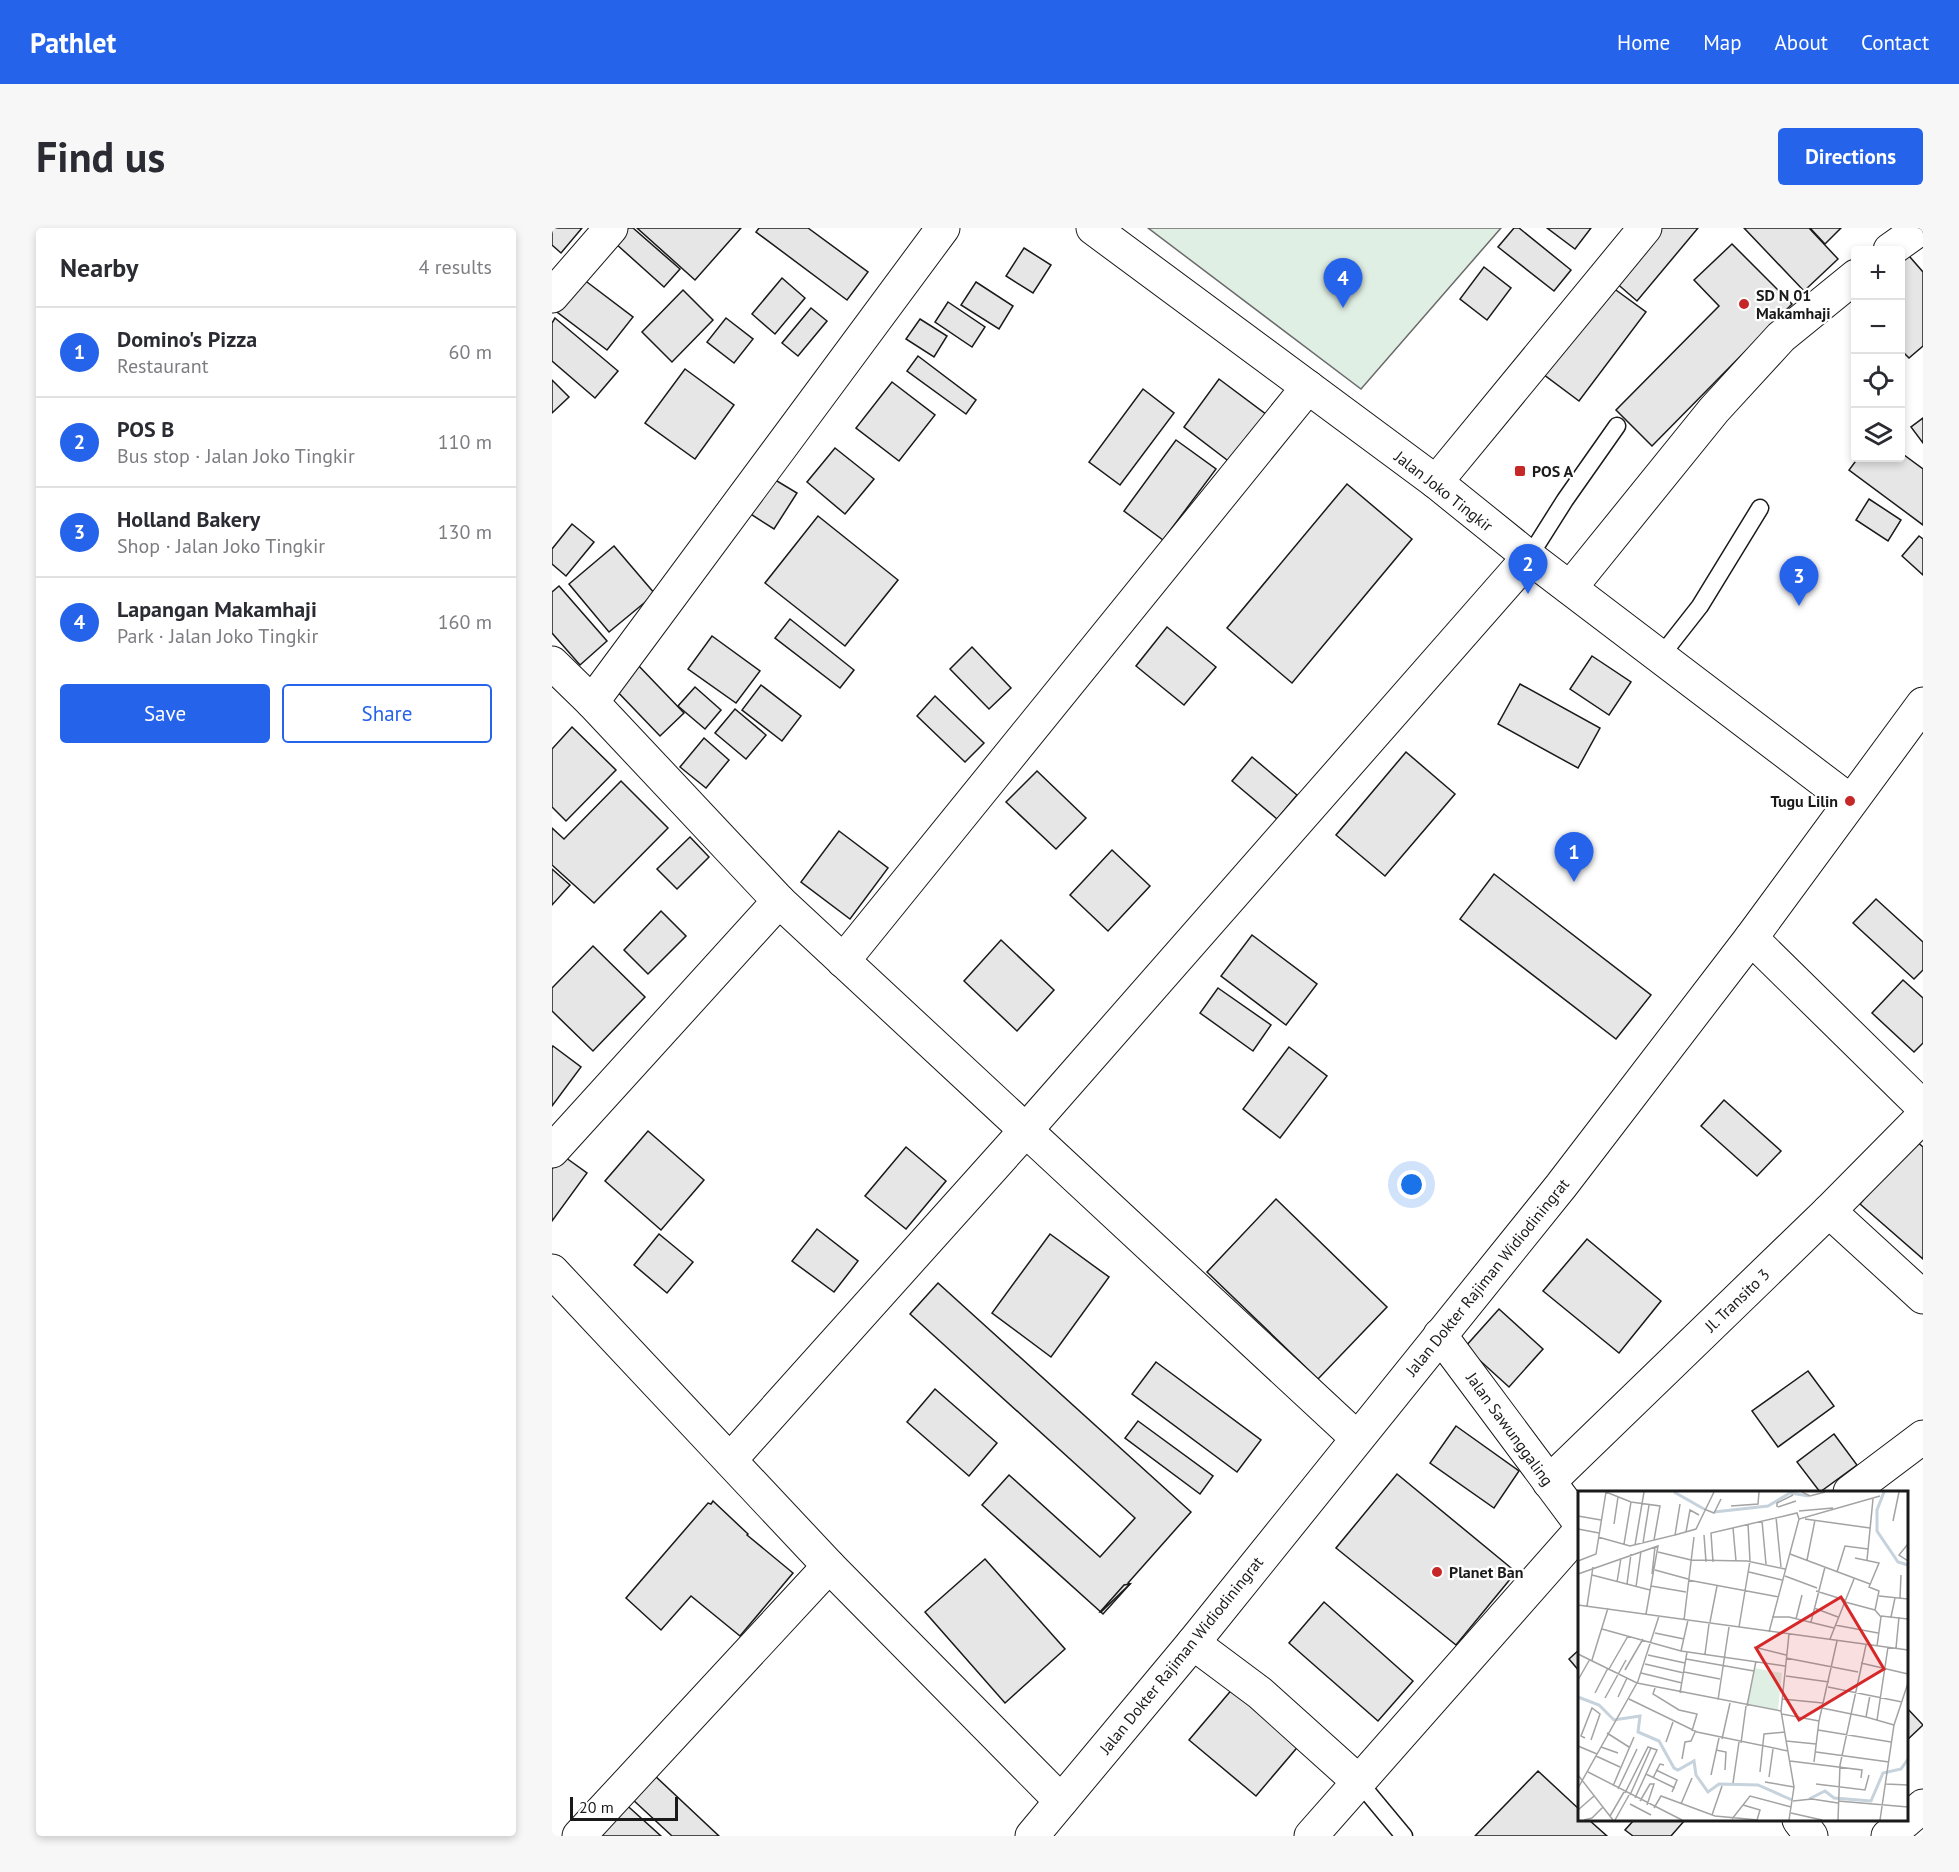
<!DOCTYPE html>
<html lang="en">
<head>
<meta charset="utf-8">
<style>
  body { margin:0; font-family:"PT Sans",sans-serif; background:#f7f7f7; color:#2b2b33 }
  .controls { position:absolute; right:18px; top:18px; display:grid; overflow:hidden; border-radius:6px; box-shadow:0 3px 9px #0003 }
  .controls button { width:54px; height:54px; display:grid; place-items:center; padding:0; border:0; border-bottom:2px solid #e1e1e2; background:#fff; color:#2b2b33; font:30px sans-serif }
  .scale { position:absolute; left:18px; bottom:15px; width:108px; box-sizing:border-box; padding-left:6px; border:3px solid #1a1a1a; border-top:0; font-size:16px; line-height:21px; white-space:nowrap; color:#1a1a1a; -webkit-text-stroke:4px #fff; paint-order:stroke }
  .you { position:absolute; left:860px; top:957px; width:21px; height:21px; margin:-15px; border:4px solid #fff; border-radius:50%; background:#1a73e8; box-shadow:0 0 0 9px #1a73e833 }
  .badge { display:grid; place-items:center; width:39px; height:39px; border-radius:50%; background:#2563eb; color:#fff; font-size:20px; font-weight:700 }
  .pin { position:absolute; translate:-50% -50px; filter:drop-shadow(0 2px 3px #0008) }
  .pin::after { content:''; position:absolute; top:32px; width:21px; height:18px; background:inherit; clip-path:polygon(0 0,100% 0,50% 100%) }
  .list { margin:0; padding:0; list-style:none }
  h2 { display:flex; justify-content:space-between; align-items:center; height:78px; margin:0; padding:0 24px; font-size:26px }
  h2 small { font-size:20px; font-weight:400; color:#7c7c81 }
  .list li { display:grid; grid-template-columns:39px 1fr auto; gap:18px; align-items:center; box-sizing:border-box; height:90px; padding:0 24px; border-top:2px solid #e1e1e2 }
  .list b { display:block; font-size:22px; white-space:nowrap }
  .list p { margin:0; font-size:20px; white-space:nowrap; color:#7c7c81 }
  .list em { font-size:20px; font-style:normal; color:#7c7c81 }
  .actions { display:flex; gap:12px; padding:18px 24px }
  .actions a { flex:1; padding:14px 0; border:2px solid #2563eb; border-radius:6px; text-align:center; font-size:21px; color:#2563eb }
  .actions .main { background:#2563eb; color:#fff }
  .icon { flex:none; width:33px; height:33px; fill:none; stroke:currentColor; stroke-width:2; stroke-linecap:round; stroke-linejoin:round }
  .map { position:relative; flex:none; width:1371px; height:1608px; overflow:hidden; border-radius:6px }
  header { display:flex; align-items:center; gap:36px; box-sizing:border-box; height:84px; padding:0 30px; background:#2563eb; color:#fff }
  header strong { font-size:28px }
  nav { display:flex; gap:33px; margin-inline-start:auto; font-size:21px }
  .intro { display:flex; align-items:center; justify-content:space-between; box-sizing:border-box; height:144px; padding:0 36px }
  h1 { margin:0; font-size:42px }
  .button { padding:15px 27px; border-radius:6px; background:#2563eb; color:#fff; font-size:21px; font-weight:700 }
  main { display:flex; gap:36px; padding:0 36px }
  aside { flex:1; background:#fff; border-radius:6px; box-shadow:0 3px 9px #0003 }
  .map>svg:first-child { display:block }
  .green { fill:#e0efe3; stroke:#6a6a6a; stroke-width:1.5 }
  .building { fill:#e6e6e6; stroke:#1a1a1a; stroke-width:1.5 }
  .lines { fill:none; stroke-linecap:round; stroke-linejoin:round }
  .lane-casing { stroke:#1a1a1a; stroke-width:19 }
  .street-casing { stroke:#1a1a1a; stroke-width:35 }
  .secondary-casing { stroke:#1a1a1a; stroke-width:35 }
  .primary-casing { stroke:#1a1a1a; stroke-width:35 }
  .lane { stroke:#fff; stroke-width:16 }
  .street { stroke:#fff; stroke-width:33 }
  .secondary { stroke:#fff; stroke-width:33 }
  .primary { stroke:#fff; stroke-width:33 }
  .poi-dot { fill:#c62828; stroke:#fff; stroke-width:2 }
  .labels { text-anchor:middle; stroke-width:4.5; stroke-linejoin:round; paint-order:stroke }
  .poi-label { font-size:16px; font-weight:bold; fill:#1a1a1a; stroke:#fff; text-anchor:start }
  .street-label { font-size:16px; fill:#1a1a1a; stroke:#fff }
  .inset-river { fill:none; stroke:#c6d2dc; stroke-width:3 }
  .inset-road { fill:none; stroke:#a3a3a3; stroke-width:1.5 }
  .view { fill:#d62828; fill-opacity:0.15; stroke:#d62828; stroke-width:3 }
  .inset-edge { fill:none; stroke:#1a1a1a; stroke-width:3 }
</style>
</head>
<body>
<header>
<strong>Pathlet</strong>
<nav><a>Home</a><a>Map</a><a>About</a><a>Contact</a></nav>
</header>
<div class="intro"><h1>Find us</h1><a class="button">Directions</a></div>
<main>
<aside>
<h2>Nearby<small>4 results</small></h2>
<ul class="list">
<li><span class="badge">1</span><div><b>Domino's Pizza</b><p>Restaurant</p></div><em>60 m</em></li>
<li><span class="badge">2</span><div><b>POS B</b><p>Bus stop · Jalan Joko Tingkir</p></div><em>110 m</em></li>
<li><span class="badge">3</span><div><b>Holland Bakery</b><p>Shop · Jalan Joko Tingkir</p></div><em>130 m</em></li>
<li><span class="badge">4</span><div><b>Lapangan Makamhaji</b><p>Park · Jalan Joko Tingkir</p></div><em>160 m</em></li>
</ul>
<div class="actions"><a class="main">Save</a><a>Share</a></div>
</aside>
<div class="map">
<svg width="1371" height="1608" viewBox="0 0 1371 1608">
  <rect width="100%" height="100%" fill="#fff"/>
  <path class="green" d="M596,0h353l-140,161z"/>
  <g class="building">
    <path d="M0,0h30l-21,25 -9,-8z"/>
    <path d="M76,0h5l47,41 -16,18 -49,-44z"/>
    <path d="M85,0h104l-46,52z"/>
    <path d="M207,0h49l60,44 -21,28 -91,-68z"/>
    <path d="M962,0h5l52,42 -17,21 -56,-44z"/>
    <path d="M995,0h44l-16,21z"/>
    <path d="M1106,0h40l-61,73 -23,-20z"/>
    <path d="M1192,0h65l29,31 -34,32z"/>
    <path d="M1258,0h31l-16,16z"/>
    <path d="M1180,16l60,60 -140,142 -36,-36 103,-104 -25,-26z"/>
    <path d="M472,20l27,17 -18,28 -27,-17z"/>
    <path d="M1351,21l20,23v74l-14,12 -9,-9v-97z"/>
    <path d="M932,39l27,21 -24,32 -27,-21z"/>
    <path d="M230,50l23,20 -30,36 -23,-20z"/>
    <path d="M31,51l50,38 -26,33 -50,-38z"/>
    <path d="M424,54l37,24 -14,23 -38,-24z"/>
    <path d="M1057,57l37,27 -67,89 -36,-27z"/>
    <path d="M131,62l30,30 -41,42 -30,-30z"/>
    <path d="M396,74l37,25 -13,20 -37,-25z"/>
    <path d="M259,80l16,13 -29,35 -16,-13z"/>
    <path d="M3,90l63,53 -23,27 -43,-37v-38z"/>
    <path d="M174,90l27,21 -19,24 -27,-21z"/>
    <path d="M368,91l27,17 -13,21 -28,-18z"/>
    <path d="M366,128l58,44 -10,14 -59,-43z"/>
    <path d="M133,141l49,36 -39,54 -50,-36z"/>
    <path d="M667,151l48,36 -36,48 -47,-36z"/>
    <path d="M0,152l17,17 -17,16z"/>
    <path d="M340,154l43,33 -36,46 -43,-33z"/>
    <path d="M591,161l31,24 -54,72 -31,-23z"/>
    <path d="M1371,190v25l-12,-16z"/>
    <path d="M624,212l40,29 -53,71 -39,-29z"/>
    <path d="M283,220l39,31 -29,35 -38,-32z"/>
    <path d="M1348,224l23,17v56l-74,-55 9,-12h42z"/>
    <path d="M220,250l25,15 -23,36 -25,-16z"/>
    <path d="M795,256l65,55 -120,144 -65,-55z"/>
    <path d="M1317,271l32,21 -13,21 -32,-21z"/>
    <path d="M266,288l80,64 -53,66 -80,-63z"/>
    <path d="M20,296l22,18 -28,34 -14,-12v-15z"/>
    <path d="M1367,308l4,3v36l-21,-19z"/>
    <path d="M62,318l41,48 -46,38 -40,-48z"/>
    <path d="M7,358l48,55 -27,24 -28,-32v-41z"/>
    <path d="M238,391l64,51 -14,18 -65,-50z"/>
    <path d="M615,399l49,40 -32,38 -48,-39z"/>
    <path d="M160,408l48,35 -24,32 -48,-34z"/>
    <path d="M420,419l39,41 -22,21 -39,-40z"/>
    <path d="M1040,428l39,26 -22,33 -39,-26z"/>
    <path d="M84,435l48,50 -24,23 -48,-50z"/>
    <path d="M968,456l80,44 -22,40 -80,-44z"/>
    <path d="M209,457l40,31 -19,25 -40,-31z"/>
    <path d="M143,459l26,23 -16,19 -27,-23z"/>
    <path d="M383,468l49,47 -19,19 -48,-46z"/>
    <path d="M183,481l31,26 -20,24 -31,-26z"/>
    <path d="M20,499l44,43 -50,51 -14,-14v-58z"/>
    <path d="M152,510l25,22 -23,28 -26,-21z"/>
    <path d="M854,524l49,42 -70,82 -49,-41z"/>
    <path d="M700,529l45,38 -20,24 -45,-38z"/>
    <path d="M485,543l49,47 -30,31 -50,-47z"/>
    <path d="M69,553l47,47 -74,75 -42,-38v-37l12,11z"/>
    <path d="M287,603l49,37 -38,51 -49,-37z"/>
    <path d="M138,609l19,20 -32,32 -20,-20z"/>
    <path d="M560,622l38,36 -42,45 -38,-36z"/>
    <path d="M0,641l18,16 -18,20z"/>
    <path d="M942,646l157,121 -35,44 -156,-120z"/>
    <path d="M1324,671l47,43v28l-9,9 -61,-56z"/>
    <path d="M109,683l25,25 -38,38 -24,-24z"/>
    <path d="M700,707l65,49 -31,41 -65,-49z"/>
    <path d="M449,712l53,50 -37,41 -53,-50z"/>
    <path d="M41,718l52,51 -52,54 -41,-40v-23z"/>
    <path d="M1351,752l20,18v45l-9,9 -42,-39z"/>
    <path d="M666,760l53,37 -18,26 -53,-38z"/>
    <path d="M1,818l28,21 -29,39v-58z"/>
    <path d="M737,819l38,29 -47,62 -37,-29z"/>
    <path d="M1172,872l57,51 -24,25 -56,-50z"/>
    <path d="M96,903l56,49 -43,50 -56,-49z"/>
    <path d="M1363,912l8,7v112l-63,-55z"/>
    <path d="M354,919l40,34 -40,48 -41,-33z"/>
    <path d="M10,927l25,18 -35,48v-52z"/>
    <path d="M724,971l111,108 -69,72 -111,-107z"/>
    <path d="M265,1001l41,32 -24,31 -42,-31z"/>
    <path d="M107,1006l34,28 -26,31 -33,-28z"/>
    <path d="M498,1006l59,43 -58,80 -59,-44z"/>
    <path d="M1035,1011l74,62 -42,52 -76,-62z"/>
    <path d="M386,1055l253,229 -63,71 2,1 -27,30 -121,-109 27,-30 91,82 35,-39 -225,-204z"/>
    <path d="M947,1081l44,40 -34,38 -44,-40z"/>
    <path d="M604,1134l105,78 -24,32 -105,-78z"/>
    <path d="M1256,1143l26,35 -56,41 -26,-36z"/>
    <path d="M383,1161l62,54 -28,33 -62,-54z"/>
    <path d="M586,1193l75,55 -13,18 -75,-56z"/>
    <path d="M904,1198l63,45 -25,37 -64,-45z"/>
    <path d="M1282,1206l23,31 -37,27 -23,-30z"/>
    <path d="M845,1246l119,98 -60,73 -120,-97z"/>
    <path d="M161,1273l35,33 -1,1 46,38 -53,63 -49,-40 -30,34 -35,-32 82,-95 3,1z"/>
    <path d="M433,1331l80,90 -60,54 -80,-91z"/>
    <path d="M578,1356l-29,28h-1l24,-27z"/>
    <path d="M772,1374l89,79 -35,40 -89,-78z"/>
    <path d="M1028,1421v23l-11,-13z"/>
    <path d="M682,1459l67,56 -45,53 -67,-56z"/>
    <path d="M1354,1479l17,18 -17,16z"/>
    <path d="M986,1543l42,39v10h9l18,16h-132z"/>
    <path d="M101,1546l66,62h-47l-41,-38z"/>
    <path d="M69,1572l40,36h-73z"/>
    <path d="M1082,1592h51l-14,16h-38l-8,-6z"/>
  </g>
  <g class="lines">
    <g class="lane-casing">
      <g id="lane">
        <path d="M977,329l36,-57 52,-74"/>
        <path d="M1108,429l40,-51 60,-98"/>
        <path d="M807,1554l45,54"/>
      </g>
    </g>
    <g class="street-casing">
      <g id="street">
        <path d="M1338,22l31,-22"/>
        <path d="M0,68l59,-68"/>
        <path d="M884,254l209,-254"/>
        <path d="M1018,360l144,-178 67,-73 75,-61"/>
        <path d="M0,435l40,39 187,199 578,537"/>
        <path d="M40,474l351,-474"/>
        <path d="M1199,710l172,169"/>
        <path d="M291,733l465,-574"/>
        <path d="M0,923l227,-250"/>
        <path d="M1277,983l94,86"/>
        <path d="M0,1043l277,295 232,235"/>
        <path d="M888,1107l140,188"/>
        <path d="M178,1232l296,-330 503,-573"/>
        <path d="M997,1254l280,-271 94,-95"/>
        <path d="M1298,1264l73,-55"/>
        <path d="M641,1415l67,50 99,89"/>
        <path d="M1247,1592l12,16"/>
        <path d="M27,1608l250,-270"/>
        <path d="M759,1608l269,-305"/>
        <path d="M1336,1608l35,-30"/>
      </g>
    </g>
    <g class="secondary-casing">
      <path id="secondary" d="M541,0l343,254 93,75 321,244"/>
    </g>
    <g class="primary-casing">
      <path id="primary" d="M480,1608l161,-193 368,-457 190,-248 172,-234"/>
    </g>
    <use href="#lane" class="lane"/>
    <use href="#street" class="street"/>
    <use href="#secondary" class="secondary"/>
    <use href="#primary" class="primary"/>
  </g>
  <g class="poi-dot">
    <circle cx="1192" cy="76" r="6"/>
    <rect x="962" y="237" width="12" height="12" rx="3"/>
    <circle cx="1298" cy="573" r="6"/>
    <circle cx="885" cy="1344" r="6"/>
  </g>
  <g class="labels">
    <g class="poi-label">
      <text x="1204" y="73">SD N 01<tspan x="1204" dy="18">Makamhaji</tspan></text>
      <text x="980" y="249">POS A</text>
      <text x="1286" y="579" text-anchor="end">Tugu Lilin</text>
      <text x="897" y="1350">Planet Ban</text>
    </g>
    <g class="street-label">
      <text transform="translate(892 263) rotate(38)" y="6">Jalan Joko Tingkir</text>
      <text transform="translate(935 1049) rotate(-51)" y="6">Jalan Dokter Rajiman Widiodiningrat</text>
      <text transform="translate(1185 1072) rotate(-44)" y="6">Jl. Transito 3</text>
      <text transform="translate(958 1201) rotate(54)" y="6">Jalan Sawunggaling</text>
      <text transform="translate(629 1427) rotate(-51)" y="6">Jalan Dokter Rajiman Widiodiningrat</text>
    </g>
  </g>
  <g transform="translate(1026 1263)">
    <rect width="330" height="330" fill="#fff"/>
    <path d="M177,177l27,5 -4,37 -31,-5z" fill="#e0efe3"/>
    <path class="inset-river" d="M96,1l30,17M306,1l-7,18v21l21,31 10,3M136,21l54,-6 22,-13 19,3M0,206l21,8 15,15 26,-4 -2,16 21,9 15,27 4,2 16,-9 2,14 12,17 11,-8 39,1 34,15M231,308l16,-8 9,7 37,3 12,-28 18,-4 7,-10"/>
    <path class="inset-road" d="M28,1l25,10 29,4 -6,34M224,1l8,4 15,-4M153,15l27,-2 1,-12M199,16v-4l16,-8M200,16l18,-6M126,18l10,4 7,-14M221,20l34,-3M0,25l23,4M198,26l5,50M227,28l65,9M184,30l4,43M315,30l6,-29M36,33l4,-27M155,37l3,33M0,38l21,4M108,41l4,-22 9,5M97,44l21,-6 18,-37M126,44l2,27M20,46l32,9 45,-11 5,-31M65,52l6,-38M46,53l7,-42M330,53l-9,11 9,6M57,54l9,-53M80,61l33,8 56,1 38,8M212,63l80,30M277,67l24,5 -10,24 10,4 -4,19 6,7 -4,29M229,69l8,-40M289,69l6,-61M0,70l18,-7 10,-62M135,71l-2,-29 86,-20 2,6M77,79l33,9M171,81l33,8M259,81l8,-26 23,3M0,83l80,-28 -12,68M74,83l3,-27M14,84l58,15M207,85l32,12M110,89l91,17M39,91l4,-24M49,93l4,-30M73,95l35,6M58,96l5,-36M238,100l29,9M301,105l29,3M322,107l1,-23M267,111l30,8M0,114l330,45M9,115l6,-39M236,117l24,9M303,125l27,3M194,126h17l45,11M313,126l4,-19M218,128l6,-24M106,129l10,-83M132,131l7,-36M233,131l14,-55M257,134l43,8M161,136l11,-66 -2,-37M24,138l79,22 104,15M191,141l30,-113 81,-23M77,142l29,6M211,143l-8,77 13,76 -5,33M252,148l24,-60M176,156l32,8M318,157l3,-31M103,160l7,-31M0,163l59,29 144,28M127,163l4,-30M70,164l37,8M208,167l72,14M108,168l68,12M14,169l16,-52M283,172l47,11M67,173l39,9M31,178l19,-33M47,179l18,-31M106,181l36,7M63,182l41,10M208,185l43,6M0,189l12,-21M250,196l74,15M77,197l-2,6 26,16 18,4 -5,17M17,202l13,-25M102,202l7,-41M292,204l-4,22 28,8M40,206l9,-19M27,207l21,-38M51,208l68,33 91,19M204,208l41,4M140,209l11,-73M169,215l9,-45M244,217l44,9M204,223l37,7M299,229l11,-73M240,239l73,12M29,242l22,14M7,247l-4,-2 11,-28 8,6 -9,26M144,248l8,-36M208,250l30,3M88,251l7,-20M163,252l5,-37M0,255l19,8M23,256l17,6M138,259l10,2 -1,18M238,261l73,10M18,265l24,11M104,268l3,-17 6,-1 4,-9M212,270l72,9 -1,8M236,271l5,-41 18,-80M78,279l21,10 -5,12M10,281l94,48M182,281l4,-38 21,-2M68,283l29,14M0,284l35,45M133,284l8,-37M191,286l4,-28M75,287l7,-14 4,1M187,291l29,5M155,292l6,-41M238,293l49,6 4,-15M308,293l22,1M35,295l21,-49M0,297l60,-107 21,-65M40,298l19,-40M47,302l23,-46 9,3 -22,48M52,304l21,-47M62,310l10,-17h4l-7,21M215,310l19,-2 26,4M260,310l70,6M52,313l21,11M103,313l11,-26M165,314l17,5 -3,10M76,317l7,-12 54,20 43,4M0,319l16,-14M213,322l31,7M134,324l10,-29M32,325l14,-24M154,328l18,-23 41,11M6,329l8,-2 11,-11M37,329l14,-25M260,329l2,-55 26,-120M302,329l14,-95 14,-42"/>
    <path class="view" d="M263,106l43,72 -85,51 -43,-72z"/>
    <rect width="330" height="330" class="inset-edge"/>
  </g>
</svg>
<div class="controls">
<button>+</button>
<button>−</button>
<button><svg class="icon" aria-label="locate" viewBox="0 0 24 24"><circle cx="12" cy="12" r="6"/><path d="M12 2v4M12 18v4M2 12h4M18 12h4"/></svg></button>
<button><svg class="icon" aria-label="layers" viewBox="0 0 24 24"><path d="M12 4l9 5-9 5-9-5zM3 14l9 5 9-5"/></svg></button>
</div>
<div class="scale">20 m</div>
<div class="you"></div>
<div class="pin badge" style="left:1022px;top:654px">1</div>
<div class="pin badge" style="left:976px;top:366px">2</div>
<div class="pin badge" style="left:1247px;top:378px">3</div>
<div class="pin badge" style="left:791px;top:80px">4</div>
</div>
</main>
</body>
</html>
